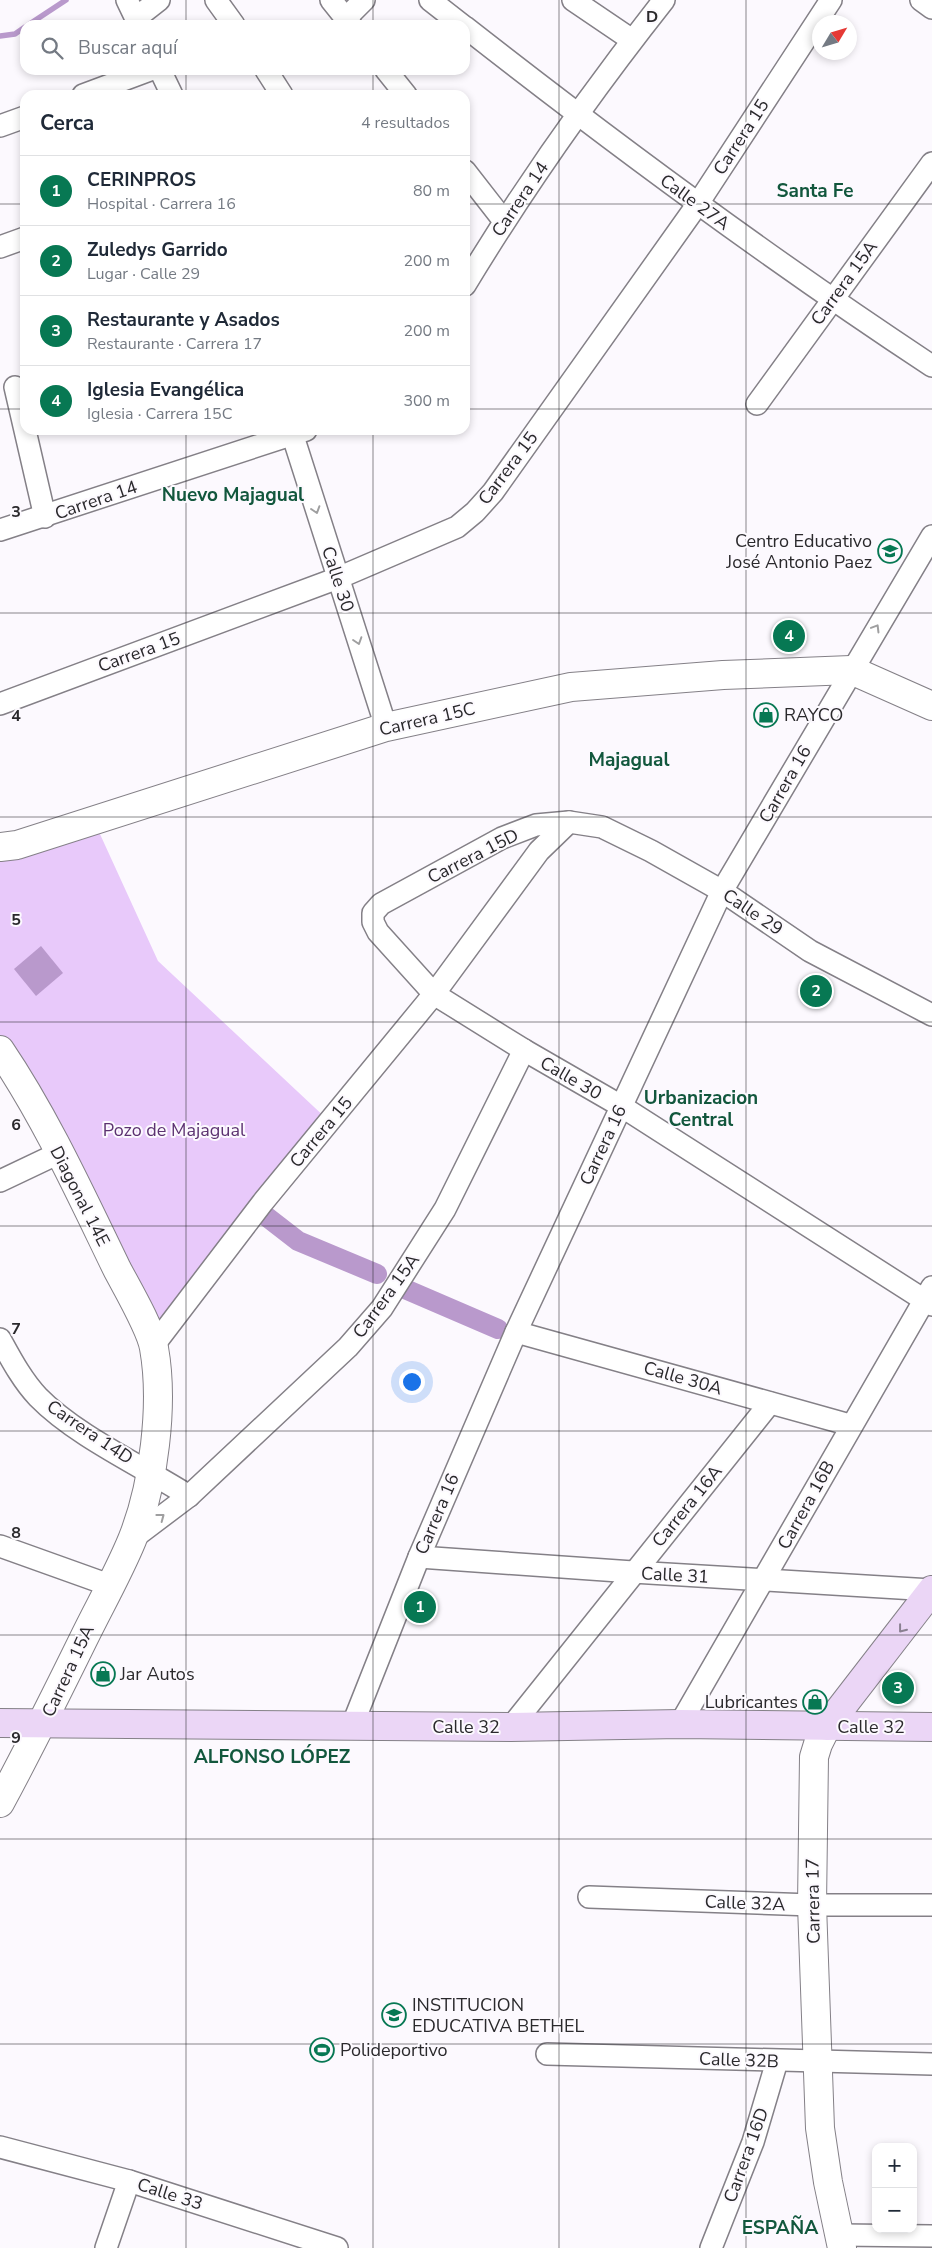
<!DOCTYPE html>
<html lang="es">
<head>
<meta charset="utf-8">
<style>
  body { margin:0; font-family:"Nunito Sans",sans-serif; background:#f6f6f7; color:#1f2937 }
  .controls { position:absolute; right:15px; bottom:15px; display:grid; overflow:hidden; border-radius:10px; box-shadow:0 2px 8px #0003 }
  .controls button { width:45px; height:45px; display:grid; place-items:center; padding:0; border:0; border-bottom:1px solid #e0e1e3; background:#fff; color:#1f2937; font:25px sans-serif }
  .compass { position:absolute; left:812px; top:15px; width:45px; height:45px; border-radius:50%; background:#fff; box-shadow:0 2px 8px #0003; rotate:52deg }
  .you { position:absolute; left:411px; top:1381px; width:18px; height:18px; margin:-12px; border:4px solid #fff; border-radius:50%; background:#1a73e8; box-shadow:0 0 0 8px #1a73e833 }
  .badge { display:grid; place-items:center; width:32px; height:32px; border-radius:50%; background:#077853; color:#fff; font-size:16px; font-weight:700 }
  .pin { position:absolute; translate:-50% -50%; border:2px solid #fff; box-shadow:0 1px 5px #0006 }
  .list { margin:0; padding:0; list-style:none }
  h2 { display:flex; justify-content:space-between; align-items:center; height:65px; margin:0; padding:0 20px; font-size:21px }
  h2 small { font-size:16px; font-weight:400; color:#747a83 }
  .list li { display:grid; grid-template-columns:32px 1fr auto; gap:15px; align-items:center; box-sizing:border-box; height:70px; padding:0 20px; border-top:1px solid #e0e1e3 }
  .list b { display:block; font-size:19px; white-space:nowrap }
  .list p { margin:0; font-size:16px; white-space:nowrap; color:#747a83 }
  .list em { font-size:16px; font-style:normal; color:#747a83 }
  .icon { flex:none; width:28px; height:28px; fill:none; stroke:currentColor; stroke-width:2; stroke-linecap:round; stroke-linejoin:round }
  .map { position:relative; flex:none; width:932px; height:2248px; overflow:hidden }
  .search { position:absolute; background:#fff; box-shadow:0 2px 8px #0003; left:20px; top:20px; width:450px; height:55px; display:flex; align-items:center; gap:12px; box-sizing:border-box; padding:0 18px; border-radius:15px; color:#747a83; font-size:19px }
  .panel { position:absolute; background:#fff; box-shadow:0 2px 8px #0003; left:20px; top:90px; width:450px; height:345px; border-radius:15px }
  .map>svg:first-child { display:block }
  .green { fill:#e8c9fa }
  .water { fill:#b999cc }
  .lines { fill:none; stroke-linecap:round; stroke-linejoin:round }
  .stream { stroke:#b999cc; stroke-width:5.5 }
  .canal { stroke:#b999cc; stroke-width:20 }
  .minor-casing { stroke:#848087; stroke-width:24 }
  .tertiary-casing { stroke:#848087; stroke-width:30 }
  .secondary-casing { stroke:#848087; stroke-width:30 }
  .minor { stroke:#fff; stroke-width:21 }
  .tertiary { stroke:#fff; stroke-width:28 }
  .secondary { stroke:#ebd6f6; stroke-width:28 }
  .oneway { stroke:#9f9fa0 }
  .oneway2 { stroke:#8a8091 }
  .grid { fill:none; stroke:#2a292c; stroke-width:1; stroke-opacity:0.55 }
  .labels { text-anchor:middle; stroke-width:4; stroke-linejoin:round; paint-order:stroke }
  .street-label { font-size:18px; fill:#2a292c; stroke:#fcf9fe }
  .poi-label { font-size:18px; fill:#2a292c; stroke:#fcf9fe; text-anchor:start }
  .park-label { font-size:18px; fill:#5c3271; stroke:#fcf9fe }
  .neighbourhood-label { font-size:19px; font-weight:bold; fill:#12573d; stroke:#fcf9fe }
  .grid-label { font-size:16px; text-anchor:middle; font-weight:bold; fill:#2a292c; stroke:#fcf9fe; stroke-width:4; stroke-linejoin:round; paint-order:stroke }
</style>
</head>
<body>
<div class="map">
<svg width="932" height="2248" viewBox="0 0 932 2248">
  <rect width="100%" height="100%" fill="#fcf9fe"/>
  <path class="green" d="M94,821l64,140 171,160 -181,229 -148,-300v-202z"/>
  <path class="water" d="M41,946l22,27 -27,23 -22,-27z"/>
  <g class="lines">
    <g class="stream">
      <path d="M28,25l38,-25"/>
      <path d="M0,36l15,-2 10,-7"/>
    </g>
    <g class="canal">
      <path d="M267,1217l31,24 79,33"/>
      <path d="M405,1289l93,40"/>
    </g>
    <g class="minor-casing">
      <g id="minor">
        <path d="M127,0l12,25"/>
        <path d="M216,0l18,25"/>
        <path d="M331,0l20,25"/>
        <path d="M430,0l32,25"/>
        <path d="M573,0l59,40"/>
        <path d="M921,0l11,8"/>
        <path d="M136,18l23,-18"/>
        <path d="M346,18l18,-18"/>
        <path d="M465,27c152,119 306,233 467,339"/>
        <path d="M160,70l12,25"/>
        <path d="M266,70l16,25"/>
        <path d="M386,70l20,25"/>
        <path d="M83,95l67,-25"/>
        <path d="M0,126l25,-9"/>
        <path d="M465,171l39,50"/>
        <path d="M0,247l25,-9"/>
        <path d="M465,285c60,-99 127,-194 199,-285"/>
        <path d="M15,387l30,130"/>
        <path d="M757,404l175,-241"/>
        <path d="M291,430l95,297"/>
        <path d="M0,530l306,-100"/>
        <path d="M0,704l338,-126 119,-51 18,-15 18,-20 204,-287 134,-205"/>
        <path d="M932,1015l-122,-64 -88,-60 -71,-40 -49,-24 -33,-5 -33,3 -34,13 -121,66 -8,9v9l5,10 56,62 90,56 97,56 311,199"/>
        <path d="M0,1181l59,-28"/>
        <path d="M516,1332l334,93"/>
        <path d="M0,1339c11,20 22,41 38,58 38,39 104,69 151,99"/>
        <path d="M154,1345l109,-143 171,-208 105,-143 30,-29"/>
        <path d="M132,1539l57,-43 159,-149 34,-39 63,-99 79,-159"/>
        <path d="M0,1546l109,39"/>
        <path d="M419,1557l214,15 299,18"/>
        <path d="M680,1724l252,-437"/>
        <path d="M352,1726l67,-169 97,-225 206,-441 210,-355"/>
        <path d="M511,1727l259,-324"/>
        <path d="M589,1897l223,8h120"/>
        <path d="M547,2054l385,10"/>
        <path d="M0,2147l129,34 208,67"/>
        <path d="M840,2235l92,1"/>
        <path d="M106,2248l23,-67"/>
        <path d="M711,2248l42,-106 24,-81"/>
      </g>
    </g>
    <g class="tertiary-casing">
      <g id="tertiary">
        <path d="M0,847l17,-2 369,-118 185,-40 152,-12 128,-5 81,36"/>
        <path d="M0,1050c46,68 81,145 117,219 10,19 34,60 37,79 10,56 0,138 -22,192 -14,34 -33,67 -49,100 -27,55 -54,109 -83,163"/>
        <path d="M827,1726l-9,18 -4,13 -2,148 8,223 8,54 14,66"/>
      </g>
    </g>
    <g class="secondary-casing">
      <g id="secondary">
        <path d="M0,1723l511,4 169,-3 252,3"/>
        <path d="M827,1726l105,-136"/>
      </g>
    </g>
    <use href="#minor" class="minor"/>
    <use href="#tertiary" class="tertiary"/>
    <use href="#secondary" class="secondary"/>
  </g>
  <defs><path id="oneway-chevron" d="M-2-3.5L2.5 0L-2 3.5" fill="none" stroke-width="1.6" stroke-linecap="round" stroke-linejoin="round" transform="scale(1.25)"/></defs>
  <g class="oneway">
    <use href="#oneway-chevron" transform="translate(316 510) rotate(72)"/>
    <use href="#oneway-chevron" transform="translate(876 628) rotate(-59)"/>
    <use href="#oneway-chevron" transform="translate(358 641) rotate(72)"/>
    <use href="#oneway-chevron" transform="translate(161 1517) rotate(-37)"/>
  </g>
  <use class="oneway2" href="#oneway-chevron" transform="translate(902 1629) rotate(128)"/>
  <path class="grid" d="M186,0v25M373,0v25M559,0v2248M746,0v2248M186,70v25M373,70v25M0,204h25M465,204h467M0,409h25M465,409h467M186,430v1818M373,430v1818M0,613h932M0,817h932M0,1022h932M0,1226h932M0,1431h932M0,1635h932M0,1839h932M0,2044h932"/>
  <defs>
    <g id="university-ring" transform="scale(1.25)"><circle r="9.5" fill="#fcf9fe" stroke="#077853" stroke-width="1.5"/><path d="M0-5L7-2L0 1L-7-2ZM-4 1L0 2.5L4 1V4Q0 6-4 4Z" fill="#077853"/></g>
    <g id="shop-ring" transform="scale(1.25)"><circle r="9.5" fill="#fcf9fe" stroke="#077853" stroke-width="1.5"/><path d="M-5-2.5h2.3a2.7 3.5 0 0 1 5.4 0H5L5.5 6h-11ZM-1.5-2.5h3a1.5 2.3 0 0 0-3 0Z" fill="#077853"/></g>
    <g id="stadium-ring" transform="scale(1.25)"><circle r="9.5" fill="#fcf9fe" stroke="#077853" stroke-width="1.5"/><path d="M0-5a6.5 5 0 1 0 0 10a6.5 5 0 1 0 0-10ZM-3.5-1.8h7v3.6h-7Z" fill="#077853"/></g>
  </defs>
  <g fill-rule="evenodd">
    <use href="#university-ring" x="890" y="551"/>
    <use href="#shop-ring" x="766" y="715"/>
    <use href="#shop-ring" x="103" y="1674"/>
    <use href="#shop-ring" x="815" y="1702"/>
    <use href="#university-ring" x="394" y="2015"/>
    <use href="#stadium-ring" x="322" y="2050"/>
  </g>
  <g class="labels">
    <g class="street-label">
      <text transform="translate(741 137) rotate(-57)" y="6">Carrera 15</text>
      <text transform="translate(520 199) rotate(-56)" y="6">Carrera 14</text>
      <text transform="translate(695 202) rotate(36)" y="6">Calle 27A</text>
      <text transform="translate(844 283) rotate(-54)" y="6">Carrera 15A</text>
      <text transform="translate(508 468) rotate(-53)" y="6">Carrera 15</text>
      <text transform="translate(96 500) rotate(-19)" y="6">Carrera 14</text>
      <text transform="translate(338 579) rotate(72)" y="6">Calle 30</text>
      <text transform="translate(139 652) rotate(-20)" y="6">Carrera 15</text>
      <text transform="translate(427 719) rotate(-13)" y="6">Carrera 15C</text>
      <text transform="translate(785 784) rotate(-60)" y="6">Carrera 16</text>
      <text transform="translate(473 856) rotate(-27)" y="6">Carrera 15D</text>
      <text transform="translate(753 912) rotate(34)" y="6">Calle 29</text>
      <text transform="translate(571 1078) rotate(30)" y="6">Calle 30</text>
      <text transform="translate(321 1132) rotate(-50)" y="6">Carrera 15</text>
      <text transform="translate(603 1145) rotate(-65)" y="6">Carrera 16</text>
      <text transform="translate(80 1196) rotate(63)" y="6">Diagonal 14E</text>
      <text transform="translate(386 1296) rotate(-54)" y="6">Carrera 15A</text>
      <text transform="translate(683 1378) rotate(16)" y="6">Calle 30A</text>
      <text transform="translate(90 1432) rotate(34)" y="6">Carrera 14D</text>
      <text transform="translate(806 1505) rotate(-61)" y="6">Carrera 16B</text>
      <text transform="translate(687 1506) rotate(-51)" y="6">Carrera 16A</text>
      <text transform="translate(437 1514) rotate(-67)" y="6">Carrera 16</text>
      <text transform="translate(675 1575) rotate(3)" y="6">Calle 31</text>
      <text transform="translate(68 1671) rotate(-65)" y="6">Carrera 15A</text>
      <text x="466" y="1733">Calle 32</text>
      <text x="871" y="1733">Calle 32</text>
      <text transform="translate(813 1901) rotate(-91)" y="6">Carrera 17</text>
      <text transform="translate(745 1903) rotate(2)" y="6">Calle 32A</text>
      <text transform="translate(739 2060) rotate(2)" y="6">Calle 32B</text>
      <text transform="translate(746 2155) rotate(-70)" y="6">Carrera 16D</text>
      <text transform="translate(170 2194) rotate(18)" y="6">Calle 33</text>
    </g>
    <g class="poi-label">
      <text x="872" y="547" text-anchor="end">Centro Educativo<tspan x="872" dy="21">José Antonio Paez</tspan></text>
      <text x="784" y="721">RAYCO</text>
      <text x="120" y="1680">Jar Autos</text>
      <text x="798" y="1708" text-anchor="end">Lubricantes</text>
      <text x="412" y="2011">INSTITUCION<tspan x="412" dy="21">EDUCATIVA BETHEL</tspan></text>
      <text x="340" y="2056">Polideportivo</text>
    </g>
    <g class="park-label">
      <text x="174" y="1136">Pozo de Majagual</text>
    </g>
    <g class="neighbourhood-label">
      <text x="815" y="197">Santa Fe</text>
      <text x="233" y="501">Nuevo Majagual</text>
      <text x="629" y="766">Majagual</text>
      <text x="701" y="1104">Urbanizacion<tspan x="701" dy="22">Central</tspan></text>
      <text x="272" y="1763">ALFONSO LÓPEZ</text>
      <text x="780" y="2234">ESPAÑA</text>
    </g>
  </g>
  <g class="grid-label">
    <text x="652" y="22">D</text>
    <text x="16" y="517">3</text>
    <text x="16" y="721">4</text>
    <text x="16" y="925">5</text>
    <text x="16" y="1130">6</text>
    <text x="16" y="1334">7</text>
    <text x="16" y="1538">8</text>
    <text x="16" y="1743">9</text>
  </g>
</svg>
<div class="controls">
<button>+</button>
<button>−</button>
</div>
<svg class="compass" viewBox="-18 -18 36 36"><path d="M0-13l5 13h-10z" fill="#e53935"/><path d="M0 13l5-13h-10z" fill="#747a83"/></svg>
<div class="you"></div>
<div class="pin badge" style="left:420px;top:1607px">1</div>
<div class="pin badge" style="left:816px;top:991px">2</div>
<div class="pin badge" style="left:898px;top:1688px">3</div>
<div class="pin badge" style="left:789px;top:636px">4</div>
<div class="search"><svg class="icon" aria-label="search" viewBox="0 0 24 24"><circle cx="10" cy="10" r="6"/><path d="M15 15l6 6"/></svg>Buscar aquí</div>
<section class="panel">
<h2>Cerca<small>4 resultados</small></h2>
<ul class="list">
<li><span class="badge">1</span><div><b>CERINPROS</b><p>Hospital · Carrera 16</p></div><em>80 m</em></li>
<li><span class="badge">2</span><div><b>Zuledys Garrido</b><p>Lugar · Calle 29</p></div><em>200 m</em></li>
<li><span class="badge">3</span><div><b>Restaurante y Asados</b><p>Restaurante · Carrera 17</p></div><em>200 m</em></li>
<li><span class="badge">4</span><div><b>Iglesia Evangélica</b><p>Iglesia · Carrera 15C</p></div><em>300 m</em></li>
</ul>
</section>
</div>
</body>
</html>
